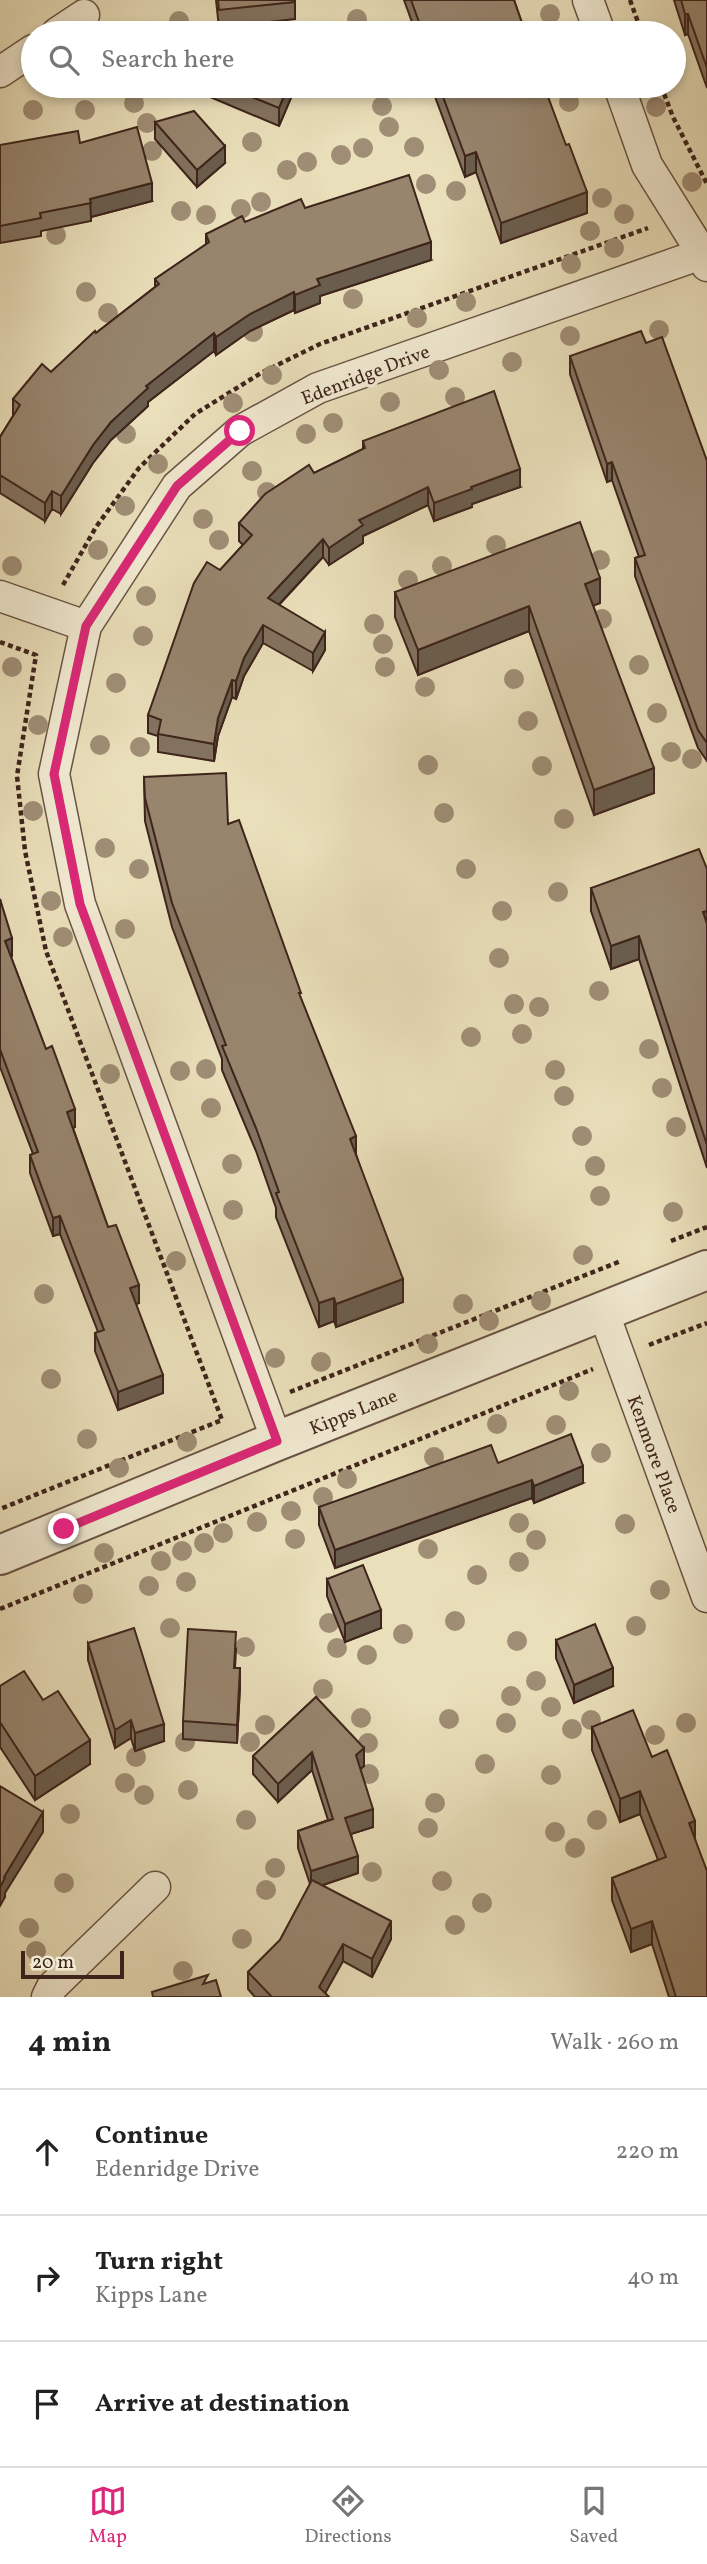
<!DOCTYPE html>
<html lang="en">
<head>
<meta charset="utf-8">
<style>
  body { margin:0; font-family:Vollkorn,serif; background:#f2f2f2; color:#222 }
  .scale { position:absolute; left:21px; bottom:18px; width:103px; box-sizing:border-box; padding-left:7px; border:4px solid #3e241b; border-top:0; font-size:19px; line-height:24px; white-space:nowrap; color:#3e241b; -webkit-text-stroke:5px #f1ead2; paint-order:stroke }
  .stop { position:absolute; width:21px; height:21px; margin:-16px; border:5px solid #db2777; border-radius:50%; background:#fff }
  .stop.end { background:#db2777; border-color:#fff; box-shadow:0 2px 7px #0008 }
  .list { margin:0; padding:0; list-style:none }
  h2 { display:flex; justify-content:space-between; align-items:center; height:91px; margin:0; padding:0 28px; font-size:30px }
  h2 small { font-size:23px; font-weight:400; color:#767676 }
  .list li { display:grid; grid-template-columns:46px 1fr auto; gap:21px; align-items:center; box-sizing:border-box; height:126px; padding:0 28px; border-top:2px solid #e0e0e0 }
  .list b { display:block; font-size:26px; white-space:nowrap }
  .list p { margin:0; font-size:23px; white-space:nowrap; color:#767676 }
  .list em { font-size:23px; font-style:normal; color:#767676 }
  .icon { flex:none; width:38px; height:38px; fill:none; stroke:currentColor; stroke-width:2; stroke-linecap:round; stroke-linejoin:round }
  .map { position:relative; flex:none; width:707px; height:1997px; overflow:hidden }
  .search { position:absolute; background:#fff; box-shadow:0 4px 10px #0003; left:21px; right:21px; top:21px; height:77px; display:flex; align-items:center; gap:18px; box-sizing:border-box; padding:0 24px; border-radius:38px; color:#767676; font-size:26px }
  .sheet { height:469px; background:#fff }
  nav { display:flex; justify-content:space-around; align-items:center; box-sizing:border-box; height:98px; border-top:2px solid #e0e0e0; background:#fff; font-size:19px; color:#767676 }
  nav a { display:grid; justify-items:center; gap:4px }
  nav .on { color:#db2777 }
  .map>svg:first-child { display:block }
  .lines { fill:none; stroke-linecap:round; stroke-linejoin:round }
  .minor-casing { stroke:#695343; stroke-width:33 }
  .tertiary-casing { stroke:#695343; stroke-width:42 }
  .path { stroke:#3e241b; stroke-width:4.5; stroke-dasharray:5 3.5; stroke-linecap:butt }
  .minor { stroke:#f1ead2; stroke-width:30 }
  .tertiary { stroke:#f1ead2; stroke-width:38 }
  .tree { fill:#9f8e75 }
  .wall { fill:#82725f; stroke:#3e241b; stroke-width:2 }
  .shaded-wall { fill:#6a5d4d; stroke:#3e241b; stroke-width:2 }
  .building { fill:#97856e; stroke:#3e241b; stroke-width:2 }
  .route { stroke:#db2777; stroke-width:9 }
  .labels { text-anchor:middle; stroke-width:7; stroke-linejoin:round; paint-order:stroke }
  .street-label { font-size:19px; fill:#3e241b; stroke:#f1ead2 }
</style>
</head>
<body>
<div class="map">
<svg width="707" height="1997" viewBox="0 0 707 1997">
  <rect width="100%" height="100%" fill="#e9dfba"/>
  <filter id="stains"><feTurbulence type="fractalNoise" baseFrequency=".00286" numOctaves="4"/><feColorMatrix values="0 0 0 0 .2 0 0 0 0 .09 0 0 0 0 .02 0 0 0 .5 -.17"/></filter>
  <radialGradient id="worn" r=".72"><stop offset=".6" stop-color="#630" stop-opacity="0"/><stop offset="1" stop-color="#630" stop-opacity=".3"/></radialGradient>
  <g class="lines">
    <g class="minor-casing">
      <g id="minor">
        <path d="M588,0l12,33"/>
        <path d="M57,33l27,-18"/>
        <path d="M0,72l33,-22"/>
        <path d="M619,86l28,79 55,88 5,13"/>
        <path d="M0,596l86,30"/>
        <path d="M603,1311l104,286"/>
        <path d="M277,1441l-197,-537 -26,-130 32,-148 91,-140 63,-55 78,-43 389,-136"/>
        <path d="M47,1997l5,-10 103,-100"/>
      </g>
    </g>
    <g class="tertiary-casing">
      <path id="tertiary" d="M0,1555l277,-114 430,-171"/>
    </g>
    <g class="path">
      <path d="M630,0l12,33"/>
      <path d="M661,86l12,31 34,67"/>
      <path d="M63,585l33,-58 43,-59 56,-54 66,-41 59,-29 328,-116"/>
      <path d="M0,642l36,13 -19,121 8,75 21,100 176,469 -222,89"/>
      <path d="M671,1241l36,-14"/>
      <path d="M649,1345l58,-22"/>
      <path d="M290,1392l331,-131"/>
      <path d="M0,1609l593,-240"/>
    </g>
    <use href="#minor" class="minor"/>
    <use href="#tertiary" class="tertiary"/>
  </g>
  <g class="tree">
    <circle cx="550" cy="14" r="10"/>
    <circle cx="357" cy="19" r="10"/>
    <circle cx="179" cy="21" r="10"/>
    <circle cx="569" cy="102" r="10"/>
    <circle cx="134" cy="103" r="10"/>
    <circle cx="382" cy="106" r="10"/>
    <circle cx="656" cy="107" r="10"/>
    <circle cx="33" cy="110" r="10"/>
    <circle cx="85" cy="110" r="10"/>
    <circle cx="147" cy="123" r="10"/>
    <circle cx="389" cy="127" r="10"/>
    <circle cx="252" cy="142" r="10"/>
    <circle cx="414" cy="147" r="10"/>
    <circle cx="363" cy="148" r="10"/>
    <circle cx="152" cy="151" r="10"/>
    <circle cx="341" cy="155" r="10"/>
    <circle cx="307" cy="162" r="10"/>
    <circle cx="287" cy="170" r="10"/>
    <circle cx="692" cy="182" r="10"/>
    <circle cx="426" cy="184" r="10"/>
    <circle cx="456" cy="191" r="10"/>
    <circle cx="602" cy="198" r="10"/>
    <circle cx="261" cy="202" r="10"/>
    <circle cx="241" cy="209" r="10"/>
    <circle cx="181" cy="211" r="10"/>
    <circle cx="624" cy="214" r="10"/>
    <circle cx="206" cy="215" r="10"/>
    <circle cx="590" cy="231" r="10"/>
    <circle cx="56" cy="235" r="10"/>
    <circle cx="614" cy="248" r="10"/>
    <circle cx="571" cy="264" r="10"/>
    <circle cx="86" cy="292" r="10"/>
    <circle cx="353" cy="299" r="10"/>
    <circle cx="466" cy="302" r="10"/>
    <circle cx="108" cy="313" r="10"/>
    <circle cx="417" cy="318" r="10"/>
    <circle cx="659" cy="330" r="10"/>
    <circle cx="253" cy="332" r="10"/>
    <circle cx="570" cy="336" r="10"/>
    <circle cx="512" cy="362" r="10"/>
    <circle cx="439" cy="370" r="10"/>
    <circle cx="272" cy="375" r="10"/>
    <circle cx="455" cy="397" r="10"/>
    <circle cx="390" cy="402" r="10"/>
    <circle cx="233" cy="403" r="10"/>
    <circle cx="333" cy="423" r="10"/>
    <circle cx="126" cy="434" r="10"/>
    <circle cx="306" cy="434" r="10"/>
    <circle cx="158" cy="464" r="10"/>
    <circle cx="252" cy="471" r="10"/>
    <circle cx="267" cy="492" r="10"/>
    <circle cx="125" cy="506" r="10"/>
    <circle cx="203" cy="519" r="10"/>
    <circle cx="219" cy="540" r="10"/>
    <circle cx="496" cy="545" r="10"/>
    <circle cx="98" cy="550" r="10"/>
    <circle cx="600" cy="560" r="10"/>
    <circle cx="12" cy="566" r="10"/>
    <circle cx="442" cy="566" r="10"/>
    <circle cx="408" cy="580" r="10"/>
    <circle cx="146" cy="596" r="10"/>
    <circle cx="602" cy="619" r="10"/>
    <circle cx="374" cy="624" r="10"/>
    <circle cx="143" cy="636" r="10"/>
    <circle cx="383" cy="644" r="10"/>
    <circle cx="639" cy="665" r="10"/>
    <circle cx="12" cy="667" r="10"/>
    <circle cx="385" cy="667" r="10"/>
    <circle cx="514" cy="679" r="10"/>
    <circle cx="116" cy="683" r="10"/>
    <circle cx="425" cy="687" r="10"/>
    <circle cx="657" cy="713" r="10"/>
    <circle cx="528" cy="721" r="10"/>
    <circle cx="38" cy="725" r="10"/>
    <circle cx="100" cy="745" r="10"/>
    <circle cx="140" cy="747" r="10"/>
    <circle cx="671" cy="752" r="10"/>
    <circle cx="692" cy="759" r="10"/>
    <circle cx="428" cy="765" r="10"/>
    <circle cx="542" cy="766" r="10"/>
    <circle cx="33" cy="811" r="10"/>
    <circle cx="444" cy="813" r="10"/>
    <circle cx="564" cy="819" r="10"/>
    <circle cx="105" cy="848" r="10"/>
    <circle cx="139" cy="869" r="10"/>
    <circle cx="466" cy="869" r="10"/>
    <circle cx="558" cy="892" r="10"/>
    <circle cx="51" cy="901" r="10"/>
    <circle cx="502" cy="911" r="10"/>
    <circle cx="125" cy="929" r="10"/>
    <circle cx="63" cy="937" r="10"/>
    <circle cx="499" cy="958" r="10"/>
    <circle cx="599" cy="991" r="10"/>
    <circle cx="514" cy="1004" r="10"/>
    <circle cx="539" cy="1007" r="10"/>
    <circle cx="522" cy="1034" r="10"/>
    <circle cx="471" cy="1037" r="10"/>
    <circle cx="649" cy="1049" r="10"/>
    <circle cx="206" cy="1069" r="10"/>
    <circle cx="555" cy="1070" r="10"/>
    <circle cx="180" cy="1071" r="10"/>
    <circle cx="110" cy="1074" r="10"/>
    <circle cx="662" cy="1088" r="10"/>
    <circle cx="564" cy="1096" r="10"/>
    <circle cx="211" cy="1108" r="10"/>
    <circle cx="676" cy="1127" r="10"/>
    <circle cx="582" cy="1136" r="10"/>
    <circle cx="232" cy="1164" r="10"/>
    <circle cx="595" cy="1166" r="10"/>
    <circle cx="600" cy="1196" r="10"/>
    <circle cx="233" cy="1210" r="10"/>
    <circle cx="673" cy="1212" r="10"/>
    <circle cx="583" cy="1255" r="10"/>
    <circle cx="176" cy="1261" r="10"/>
    <circle cx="44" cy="1294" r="10"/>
    <circle cx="541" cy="1301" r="10"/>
    <circle cx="463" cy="1304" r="10"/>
    <circle cx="489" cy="1321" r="10"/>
    <circle cx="428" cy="1344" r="10"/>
    <circle cx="275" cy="1358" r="10"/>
    <circle cx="321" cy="1362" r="10"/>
    <circle cx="51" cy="1379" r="10"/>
    <circle cx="569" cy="1391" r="10"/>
    <circle cx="497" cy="1424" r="10"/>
    <circle cx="556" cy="1425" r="10"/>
    <circle cx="87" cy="1439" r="10"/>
    <circle cx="187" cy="1442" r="10"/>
    <circle cx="601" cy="1453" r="10"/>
    <circle cx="434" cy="1457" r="10"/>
    <circle cx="119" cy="1468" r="10"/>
    <circle cx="347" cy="1479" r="10"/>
    <circle cx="323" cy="1497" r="10"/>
    <circle cx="291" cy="1511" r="10"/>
    <circle cx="257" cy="1522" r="10"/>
    <circle cx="519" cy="1523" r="10"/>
    <circle cx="625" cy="1524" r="10"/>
    <circle cx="223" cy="1533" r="10"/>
    <circle cx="295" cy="1539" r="10"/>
    <circle cx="536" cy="1540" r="10"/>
    <circle cx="204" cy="1543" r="10"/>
    <circle cx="428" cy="1549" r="10"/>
    <circle cx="182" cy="1551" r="10"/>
    <circle cx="104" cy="1553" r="10"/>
    <circle cx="161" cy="1561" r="10"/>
    <circle cx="519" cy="1562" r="10"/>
    <circle cx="477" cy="1575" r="10"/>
    <circle cx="186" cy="1582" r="10"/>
    <circle cx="149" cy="1586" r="10"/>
    <circle cx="660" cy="1590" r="10"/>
    <circle cx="83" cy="1594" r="10"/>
    <circle cx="455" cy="1621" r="10"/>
    <circle cx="329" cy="1623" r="10"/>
    <circle cx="636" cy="1626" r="10"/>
    <circle cx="170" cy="1628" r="10"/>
    <circle cx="403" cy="1634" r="10"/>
    <circle cx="517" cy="1641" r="10"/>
    <circle cx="245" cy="1647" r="10"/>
    <circle cx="337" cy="1648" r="10"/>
    <circle cx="367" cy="1655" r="10"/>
    <circle cx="536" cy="1681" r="10"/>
    <circle cx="323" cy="1689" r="10"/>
    <circle cx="511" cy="1696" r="10"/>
    <circle cx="551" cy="1707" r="10"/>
    <circle cx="361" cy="1718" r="10"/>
    <circle cx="449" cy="1719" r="10"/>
    <circle cx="591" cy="1720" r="10"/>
    <circle cx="506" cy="1723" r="10"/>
    <circle cx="686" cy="1723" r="10"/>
    <circle cx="265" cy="1725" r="10"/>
    <circle cx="572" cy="1729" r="10"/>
    <circle cx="655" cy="1735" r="10"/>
    <circle cx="185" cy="1742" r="10"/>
    <circle cx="250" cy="1742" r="10"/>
    <circle cx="368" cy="1743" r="10"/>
    <circle cx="136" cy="1757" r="10"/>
    <circle cx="485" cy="1764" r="10"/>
    <circle cx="369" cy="1774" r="10"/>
    <circle cx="551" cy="1775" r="10"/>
    <circle cx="125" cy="1783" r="10"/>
    <circle cx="188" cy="1790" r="10"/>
    <circle cx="144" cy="1795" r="10"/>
    <circle cx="435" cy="1803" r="10"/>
    <circle cx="70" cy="1814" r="10"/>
    <circle cx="246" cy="1820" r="10"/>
    <circle cx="597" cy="1820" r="10"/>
    <circle cx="428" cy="1828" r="10"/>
    <circle cx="555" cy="1832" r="10"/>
    <circle cx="575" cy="1848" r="10"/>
    <circle cx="275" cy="1868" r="10"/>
    <circle cx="372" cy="1872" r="10"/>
    <circle cx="442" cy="1881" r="10"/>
    <circle cx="64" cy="1883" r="10"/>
    <circle cx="266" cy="1890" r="10"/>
    <circle cx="482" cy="1903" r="10"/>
    <circle cx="455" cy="1925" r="10"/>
    <circle cx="29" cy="1928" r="10"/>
    <circle cx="242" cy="1939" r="10"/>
    <circle cx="36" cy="1951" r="10"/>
    <circle cx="183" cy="1971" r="10"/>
  </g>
  <g class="wall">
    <path d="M216,0h79v19l-76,9z"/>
    <path d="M404,0h110l8,23 7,10h-113z"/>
    <path d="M674,0h33v88l-19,-54 -3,1z"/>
    <path d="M196,86h100l-17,40 -83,-35z"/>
    <path d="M431,86h113l43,127 -86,30 -25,-71 -11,5z"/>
    <path d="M155,122l70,41 -28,24 -42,-48z"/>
    <path d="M80,143l72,58 -61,16v4l-50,10v5l-41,7v-98z"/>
    <path d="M305,208l126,52 -111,36v7l-25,10 -1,-3 -44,21 -34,24 -2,-4 -66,51v4l-37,34 -18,23 -32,51 -9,-5 -7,12 -45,-28v-56l13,-21v-17l38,-27 45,-39 59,-46v-8l51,-34v-11l39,-12z"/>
    <path d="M646,343l61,118v300l-9,-13 -63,-172v-18l4,-1 -27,-77 -5,2 -37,-108v-18z"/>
    <path d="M363,441l157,46 -48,17v3l-38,14 -6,-16 -65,31v7l-34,22 -6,-8 -44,48 46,45 -12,21 -50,-28 -19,33 -8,23 -4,-2 -14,39 -4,25 -56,-9v-16l-10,-3v-18l72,-145 23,-25 -4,-4v-18l75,-50 49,-24z"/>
    <path d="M395,592l205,11 -7,2 61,188 -60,22 -65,-184 -111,44 -23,-58z"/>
    <path d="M144,777l84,47 73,175 55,155 47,148 -67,25 -2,-6 -15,6 -43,-110v-9l-20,-57 -34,-81v-11l-50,-132 -27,-106z"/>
    <path d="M707,869v299l-68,-209 -28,10 -20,-58v-23z"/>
    <path d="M0,899l12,57 -1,1 64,170 -2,1 35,99 31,76 -3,1 27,89 -45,17 -23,-59v-18l3,-1 -38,-98 -7,2 -23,-63v-18l3,-1 -33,-87z"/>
    <path d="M498,1463l85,20 -49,20 -2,-5 -197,70 -16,-43v-18z"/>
    <path d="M327,1579l54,49 -36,14 -18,-46z"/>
    <path d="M556,1640l57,46 -39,17 -18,-45z"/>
    <path d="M88,1643l76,98 -29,10 -4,-13 -16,10 -27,-88z"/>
    <path d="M236,1650l-1,18 5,18 -3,57 -54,-4v-18z"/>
    <path d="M0,1686l43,14 47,64 -55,36 -35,-53z"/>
    <path d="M316,1697l48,69 -4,3 13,58 -22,7 7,39 -35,12 68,54 -19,38 -29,-16 -18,32 4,4h-74l-7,-8v-17l32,-32 30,-56 -12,-36v-17l30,-11 -16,-50 -34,32 -25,-28v-18z"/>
    <path d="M592,1727l60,30 43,81 12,159h-38l-17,-53 -21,8 -19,-52v-22l46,-18 -18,-46 -20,8 -28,-72z"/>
  </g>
  <g class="shaded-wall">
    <path d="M685,14h3v20l-3,1z"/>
    <path d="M288,86h8l-17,40v-18z"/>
    <path d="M225,146v17l-28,24v-17z"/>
    <path d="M476,152v20l-11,5v-21z"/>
    <path d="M152,183v18l-61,16 -1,-18z"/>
    <path d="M587,192v21l-86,30v-20z"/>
    <path d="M431,242v18l-111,36v7l-25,10v-18l22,-16z"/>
    <path d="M294,292v18l-44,21 -34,24v-18l34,-23z"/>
    <path d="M214,333v18l-66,51v4l-37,34 -18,23 -32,51v-18l32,-51 18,-23 35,-36z"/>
    <path d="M612,462v18l-5,2v-18z"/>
    <path d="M520,469v18l-48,17v3l-38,14v-18l37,-16z"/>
    <path d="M428,487v18l-65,31v7l-34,22v-17l30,-28z"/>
    <path d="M52,491v18l-7,12v-18z"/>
    <path d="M323,539v18l-55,59v-18z"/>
    <path d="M600,578v25l-15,6v-25z"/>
    <path d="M529,606v25l-111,44v-25z"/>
    <path d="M263,625v18l-19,33 -8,23v-18l8,-23z"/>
    <path d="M325,632v18l-12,21v-18z"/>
    <path d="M232,680v17l-14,39 -4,25v-17l4,-26z"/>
    <path d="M654,768v25l-60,22v-25z"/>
    <path d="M707,911v23l-4,-22z"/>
    <path d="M639,936v23l-28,10v-23z"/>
    <path d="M12,938v18l-7,2v-17z"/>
    <path d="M75,1109v18l-8,3v-18z"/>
    <path d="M356,1136v24l-6,-21z"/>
    <path d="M60,1216v18l-7,2v-18z"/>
    <path d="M403,1279v23l-67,25v-23z"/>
    <path d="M139,1285v18l-9,3v-18z"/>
    <path d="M334,1298v23l-15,6v-24z"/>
    <path d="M163,1375v18l-45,17v-18z"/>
    <path d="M583,1466v17l-49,20v-17z"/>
    <path d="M532,1480v18l-197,70v-18z"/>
    <path d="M381,1610v18l-36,14v-18z"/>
    <path d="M240,1668v18l-3,57v-18z"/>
    <path d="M613,1668v18l-39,17v-18z"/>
    <path d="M131,1720v18l-16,10v-18z"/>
    <path d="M164,1724v17l-29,10v-18z"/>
    <path d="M90,1740v24l-55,36v-24z"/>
    <path d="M364,1748v18l-8,7v-18z"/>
    <path d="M312,1752v18l-34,32v-18z"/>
    <path d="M640,1791v23l-20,8v-23z"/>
    <path d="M373,1809v18l-28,9v-18z"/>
    <path d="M43,1812v20l-38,61v4l-5,9v-19l4,-10z"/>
    <path d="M695,1821v22l-6,-20z"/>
    <path d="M358,1856v17l-47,16v-18z"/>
    <path d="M391,1921v18l-19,38v-18z"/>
    <path d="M652,1921v23l-21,8v-23z"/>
    <path d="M343,1944v17l-20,36 -4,-10z"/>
  </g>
  <g class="building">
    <path d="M218,0h77v2l-76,8z"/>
    <path d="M411,0h103l8,23 3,-1 4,11h-106z"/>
    <path d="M681,0h26v68l-19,-54h-3z"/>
    <path d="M225,86h63l-9,22z"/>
    <path d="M439,86h105l22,59 3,-1 18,48 -86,31 -25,-71 -11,4z"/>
    <path d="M194,111l31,35 -28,24 -42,-48z"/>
    <path d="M137,127l15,56 -62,16 1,4 -51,10 1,5 -41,8v-81l78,-14 2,12z"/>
    <path d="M409,175l22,67 -114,37 3,6 -25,10 -1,-3 -44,22 -34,23 -2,-4 -68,53 2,2 -37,34 -18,23 -32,51 -9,-5 -7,12 -45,-28v-38l20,-32 -7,-6 29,-35 9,8 44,-41 1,2 63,-49 -4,-5 54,-37 -3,-8 36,-18 3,6 56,-23 4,9z"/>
    <path d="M641,331l5,12 16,-6 45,124v282l-9,-13 -63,-172 10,-3 -33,-93 -5,2 -37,-108z"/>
    <path d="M494,391l26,78 -49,18 1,2 -38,14 -6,-16 -69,33 4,5 -34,23 -6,-9 -55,59 57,34 -12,21 -50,-28 -19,33 -8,23 -4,-1 -14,38 -4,26 -56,-10 3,-14 -13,-5 46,-132 13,-21 13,8 32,-35 -13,-12 26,-29 44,-29 5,8 51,-25 -2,-7z"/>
    <path d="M580,522l20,56 -15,6 69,184 -60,22 -65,-184 -111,44 -23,-58z"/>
    <path d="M226,773l2,51 11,-4 62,173h-2l57,143 -6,3 53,140 -67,25 -2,-6 -15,5 -43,-110 3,-1 -23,-64 -34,-82 4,-1 -54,-142 -27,-105 -1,-21z"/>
    <path d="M699,849l8,20v42l-4,1 4,12v221l-68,-209 -28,10 -20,-58z"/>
    <path d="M0,899l12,39 -7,3 41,108 6,-3 23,63 -8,3 41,115 8,-2 23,60 -9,3 33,87 -45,17 -23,-59 9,-3 -44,-114 -7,2 -23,-63 8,-3 -38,-103z"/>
    <path d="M571,1434l12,32 -49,20 -2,-6 -197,70 -16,-43 172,-62 7,18z"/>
    <path d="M363,1565l18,45 -36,14 -18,-45z"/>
    <path d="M595,1624l18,44 -39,17 -18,-45z"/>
    <path d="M134,1628l30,96 -29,9 -4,-13 -16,10 -27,-87z"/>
    <path d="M188,1629l48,3 -2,36h6l-3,57 -54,-4z"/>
    <path d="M24,1671l19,29 15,-9 32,49 -55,36 -35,-54v-36z"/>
    <path d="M316,1697l48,51 -8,7 17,54 -28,9 13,38 -47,15 -13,-40 35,-12 -21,-67 -34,32 -25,-28z"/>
    <path d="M633,1710l19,47 15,-7 28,71 -6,2 18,48v126h-31l-24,-76 -21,8 -19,-51 54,-21 -26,-66 -20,8 -28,-72z"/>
    <path d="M0,1786l43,26 -39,65 1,1 -5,9z"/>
    <path d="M312,1880l79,41 -19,38 -29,-15 -24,43 10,10h-57l-24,-25 32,-32z"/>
    <path d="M208,1975l-5,9 13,-4 5,17h-68l-1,-5z"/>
  </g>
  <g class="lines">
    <path class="route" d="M64,1529l213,-88 -197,-537 -26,-130 32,-148 91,-140 63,-55"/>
  </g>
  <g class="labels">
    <g class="street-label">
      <text transform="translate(365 374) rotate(-21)" y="7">Edenridge Drive</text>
      <text transform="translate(353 1411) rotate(-22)" y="7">Kipps Lane</text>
      <text transform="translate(655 1454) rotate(70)" y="7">Kenmore Place</text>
    </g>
  </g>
  <rect width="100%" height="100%" filter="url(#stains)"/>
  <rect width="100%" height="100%" fill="url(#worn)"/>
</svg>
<div class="scale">20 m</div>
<div class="stop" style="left:240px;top:431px"></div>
<div class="stop end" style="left:64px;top:1529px"></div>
<div class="search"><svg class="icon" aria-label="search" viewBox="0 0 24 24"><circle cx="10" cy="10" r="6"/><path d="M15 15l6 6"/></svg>Search here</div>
</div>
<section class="sheet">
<h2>4 min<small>Walk · 260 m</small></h2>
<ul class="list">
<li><svg class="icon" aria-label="ahead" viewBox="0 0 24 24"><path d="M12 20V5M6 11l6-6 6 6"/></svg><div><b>Continue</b><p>Edenridge Drive</p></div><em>220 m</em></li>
<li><svg class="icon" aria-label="right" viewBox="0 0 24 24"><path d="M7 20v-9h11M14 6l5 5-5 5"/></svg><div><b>Turn right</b><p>Kipps Lane</p></div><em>40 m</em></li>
<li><svg class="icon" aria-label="arrive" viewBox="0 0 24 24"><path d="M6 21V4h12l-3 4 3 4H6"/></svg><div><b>Arrive at destination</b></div></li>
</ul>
</section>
<nav>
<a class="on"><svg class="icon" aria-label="map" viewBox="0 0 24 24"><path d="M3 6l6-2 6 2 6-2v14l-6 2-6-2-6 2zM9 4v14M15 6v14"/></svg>Map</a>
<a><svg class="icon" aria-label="directions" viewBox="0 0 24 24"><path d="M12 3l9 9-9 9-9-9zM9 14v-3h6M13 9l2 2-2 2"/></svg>Directions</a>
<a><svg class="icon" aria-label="saved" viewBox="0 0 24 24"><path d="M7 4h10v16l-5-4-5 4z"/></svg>Saved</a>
</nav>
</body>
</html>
